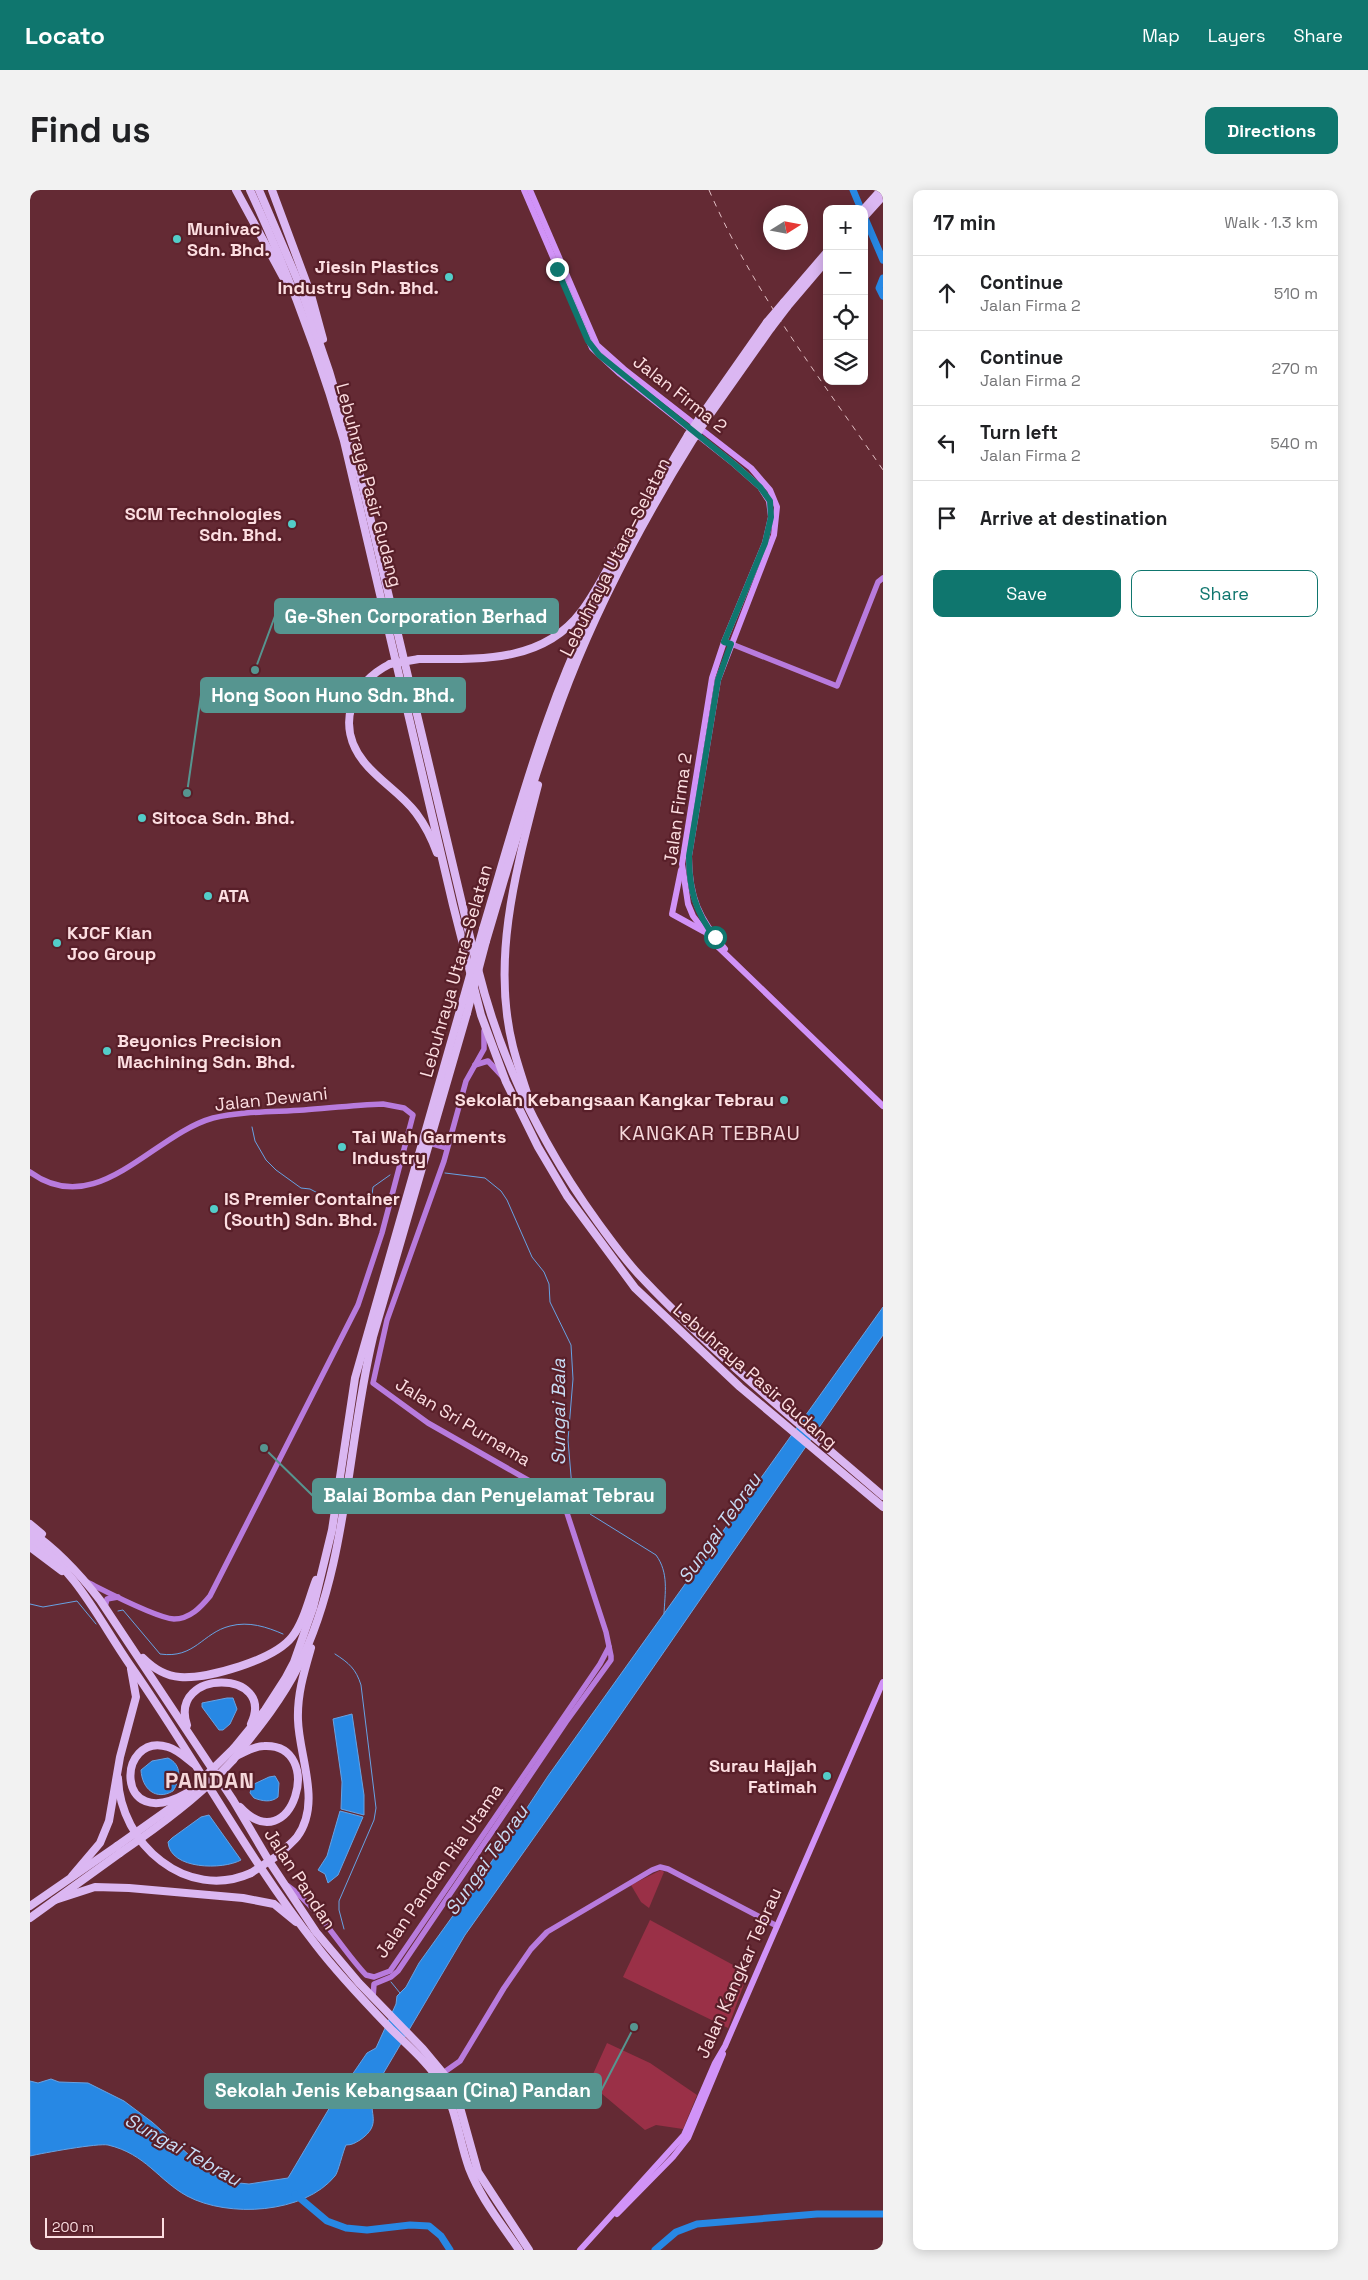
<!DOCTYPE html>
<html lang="en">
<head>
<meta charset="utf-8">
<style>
  body { margin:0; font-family:"Space Grotesk",sans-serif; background:#f2f2f2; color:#202124 }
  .controls { position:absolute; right:15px; top:15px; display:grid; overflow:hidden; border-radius:10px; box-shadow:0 2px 12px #0003 }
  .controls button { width:45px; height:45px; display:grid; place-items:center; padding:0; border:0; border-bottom:1px solid #e0e0e0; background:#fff; color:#202124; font:25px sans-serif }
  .compass { position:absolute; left:733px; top:15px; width:45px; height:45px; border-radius:50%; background:#fff; box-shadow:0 2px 12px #0003; rotate:79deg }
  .scale { position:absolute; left:15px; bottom:12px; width:119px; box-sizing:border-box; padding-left:5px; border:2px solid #fcdee1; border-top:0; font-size:14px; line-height:18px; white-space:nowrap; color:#fcdee1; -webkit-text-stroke:4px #581f29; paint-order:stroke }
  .stop { position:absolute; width:15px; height:15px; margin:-11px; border:4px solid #0f766e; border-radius:50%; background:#fff }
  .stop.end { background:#0f766e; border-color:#fff; box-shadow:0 1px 5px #0008 }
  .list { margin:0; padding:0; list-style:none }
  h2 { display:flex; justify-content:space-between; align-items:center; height:65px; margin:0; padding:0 20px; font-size:21px }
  h2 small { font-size:16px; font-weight:400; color:#757577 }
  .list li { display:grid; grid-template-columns:32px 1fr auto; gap:15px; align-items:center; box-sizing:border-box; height:75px; padding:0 20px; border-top:1px solid #e0e0e0 }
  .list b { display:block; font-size:19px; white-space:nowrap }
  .list p { margin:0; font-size:16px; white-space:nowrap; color:#757577 }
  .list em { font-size:16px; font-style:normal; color:#757577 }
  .actions { display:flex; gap:10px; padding:15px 20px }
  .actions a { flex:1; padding:11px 0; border:1px solid #0f766e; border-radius:10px; text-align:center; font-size:18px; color:#0f766e }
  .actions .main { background:#0f766e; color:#fff }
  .icon { flex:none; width:28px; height:28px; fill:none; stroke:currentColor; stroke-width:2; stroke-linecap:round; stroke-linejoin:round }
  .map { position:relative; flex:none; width:853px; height:2060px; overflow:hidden; border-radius:10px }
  header { display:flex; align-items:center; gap:30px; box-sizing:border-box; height:70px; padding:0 25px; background:#0f766e; color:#fff }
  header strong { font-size:24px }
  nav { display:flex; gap:28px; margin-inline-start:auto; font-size:18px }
  .intro { display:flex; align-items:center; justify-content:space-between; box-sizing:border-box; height:120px; padding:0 30px }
  h1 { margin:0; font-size:35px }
  .button { padding:12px 22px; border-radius:10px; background:#0f766e; color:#fff; font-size:18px; font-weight:700 }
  main { display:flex; gap:30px; padding:0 30px }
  aside { flex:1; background:#fff; border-radius:10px; box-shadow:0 2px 12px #0003 }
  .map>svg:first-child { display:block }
  .green { fill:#9a3047 }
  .water { fill:#2788e4; stroke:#67a2e3 }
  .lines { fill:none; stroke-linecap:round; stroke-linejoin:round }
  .stream { stroke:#67a2e3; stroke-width:1 }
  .river { stroke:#2788e4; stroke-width:7 }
  .secondary { stroke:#b87bdd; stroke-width:5.5 }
  .primary { stroke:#d193f7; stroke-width:6 }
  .highway { stroke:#dbb7f2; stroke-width:8 }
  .rail { stroke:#e1bec3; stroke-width:1; stroke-dasharray:6 6; stroke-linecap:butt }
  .highway-bridge { stroke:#dbb7f2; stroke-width:8 }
  .route { stroke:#0f766e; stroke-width:6 }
  .poi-dot { fill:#53cdc9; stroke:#581f29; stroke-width:2 }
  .labels { text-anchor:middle; stroke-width:4.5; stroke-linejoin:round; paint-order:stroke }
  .poi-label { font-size:18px; font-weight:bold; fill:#fcdee1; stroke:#581f29; text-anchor:start }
  .street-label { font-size:18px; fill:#fcdee1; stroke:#581f29 }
  .water-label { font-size:19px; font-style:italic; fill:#c8dcf4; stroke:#581f29 }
  .quarter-label { font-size:20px; letter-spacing:1px; fill:#f5d7da; stroke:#581f29 }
  .district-label { font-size:22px; font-weight:bold; letter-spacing:1px; fill:#f5d7da; stroke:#581f29 }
  .leader { fill:none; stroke:#569590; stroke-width:2 }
  .callout-dot { fill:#569590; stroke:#581f29; stroke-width:2 }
  .callout { fill:#569590; stroke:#569590; stroke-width:2 }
  .callout-label { font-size:19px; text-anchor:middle; font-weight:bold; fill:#fff }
</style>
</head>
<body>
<header>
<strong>Locato</strong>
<nav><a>Map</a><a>Layers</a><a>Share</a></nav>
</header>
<div class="intro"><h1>Find us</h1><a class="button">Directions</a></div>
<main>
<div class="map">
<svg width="853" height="2060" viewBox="0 0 853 2060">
  <rect width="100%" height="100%" fill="#642a34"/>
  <g class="green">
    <path d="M631,1680l3,2 -15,36 -8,-6 -10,-17z"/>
    <path d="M620,1730l98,53 -20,55 -105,-51z"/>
    <path d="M577,1853l43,20 47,32 -14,34 -27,-4 -11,5 -56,-47z"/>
  </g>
  <g class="water">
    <path d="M853,1117v28l-280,405 -138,195 -82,139c-3,7 -8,15 -10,22 -5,18 10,28 -13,44 -5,3 -8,5 -14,5 -3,6 -8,28 -11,31 -31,38 -107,42 -148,20 -29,-16 -41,-42 -79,-51 -10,-2 -65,8 -78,11v-75l8,2 13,-4 8,3 29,1 36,18 28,21 55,49 22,11 20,2 39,-6 42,-71 37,-54 9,-5 20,-44 1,-8 9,-9 13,-24 69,-96 60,-91z"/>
    <path d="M197,1508h6l4,11 -7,15 -7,6h-4l-17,-23v-4z"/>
    <path d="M322,1524l12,81v20l-23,-6 1,-27 -9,-63z"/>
    <path d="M138,1568c14,7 13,21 5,33 -17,10 -31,-2 -32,-21l11,-9z"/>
    <path d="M245,1586l4,7 -1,14c-7,6 -16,4 -24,1l-4,-5 2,-8 17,-8z"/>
    <path d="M310,1621l23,6 -25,58 -10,8 -3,-9 -7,-4 9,-14z"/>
    <path d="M179,1625l32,45c-18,10 -71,10 -73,-18l4,-4 29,-21z"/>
  </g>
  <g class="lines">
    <g class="stream">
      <path d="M222,937l3,14 11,19 10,10 25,18 9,1 23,12 36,-1 3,-5 1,-8 17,-12"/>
      <path d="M415,983l40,5 16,13 6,9 25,57 12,15 5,12 1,18 21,43 2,34 -5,61 4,48 7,14 11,12 66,41c13,18 9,37 8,59"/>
      <path d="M0,1414l13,3 34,-6 19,23"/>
      <path d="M88,1421l5,-1 37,44c35,5 42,-21 70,-28 19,-5 37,1 53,8"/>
      <path d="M305,1464c14,9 21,15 26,31l15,123 -2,12 -35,81v9l5,19"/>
      <path d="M361,1792l9,11"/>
    </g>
    <g class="river">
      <path d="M823,0l8,19"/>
      <path d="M834,26l19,44"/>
      <path d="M853,88l-4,10 4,8"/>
      <path d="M265,2004l32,27 19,7 21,2 43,-5 19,1 12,10 9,14"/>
      <path d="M625,2060l21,-18 21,-8 120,-10h66"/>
    </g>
    <g class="secondary">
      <path d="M699,453l108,43 41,-104 5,-4"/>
      <path d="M445,875l13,-4 14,15"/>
      <path d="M377,948l11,3"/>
      <path d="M403,954l14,4"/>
      <path d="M0,982c67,49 122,-37 183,-54 30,-7 61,-6 91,-8 26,-2 53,-5 79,-6l21,4 9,7 -31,118 -24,72 -148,291c-9,11 -20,23 -36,23 -18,-1 -69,-28 -87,-37"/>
      <path d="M75,1417l2,-8 11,-2"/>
      <path d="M258,1696c32,23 51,60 78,89l8,2 16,-6 210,-307 9,-17"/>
      <path d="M343,1808l1,-14 17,-7 7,-6 168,-249 45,-62v-4l-5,-24 -40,-122 -10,-14 -128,-73 -55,-40 14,-63 57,-159 22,-80 18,-32v-18"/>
      <path d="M413,1883l17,-12 44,-73 27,-39 16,-17 105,-62 8,-3 8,2 109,57"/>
    </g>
    <g class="primary">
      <path d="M494,0l68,158 28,26 114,90 26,23 9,14 2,16 -6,26 -41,99 -12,36 -30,186 6,40 5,12 19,25 171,165"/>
      <path d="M500,0l67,155 27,24 127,99 19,22 7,17 -3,28 -56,145 -29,176c0,41 10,62 36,93"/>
      <path d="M651,680l-9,44 31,17"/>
      <path d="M587,2024l56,-57 15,-19 35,-84"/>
      <path d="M550,2060l104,-115 31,-72 10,-17 158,-364"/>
    </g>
    <g class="highway">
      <path d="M206,0l52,96"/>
      <path d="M220,0c38,82 69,164 94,251l109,464 28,110 25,67 32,65 29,49 68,92 105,99 143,120"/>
      <path d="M229,0l41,96 29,85 32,108 114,479"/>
      <path d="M242,0l39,105 12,44"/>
      <path d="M834,19l17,-19"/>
      <path d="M834,27l19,-21"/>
      <path d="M754,112l43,-50"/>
      <path d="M757,117l40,-47"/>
      <path d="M669,229l68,-97"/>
      <path d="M674,233l67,-95"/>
      <path d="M389,469c57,0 123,5 162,-47 15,-20 27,-44 39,-66"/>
      <path d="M360,474c-39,19 -55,62 -26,98 15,19 37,31 52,51 9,12 16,26 21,40"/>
      <path d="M453,739c21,-70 40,-141 65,-210 35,-99 86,-195 140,-284"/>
      <path d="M456,751c26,-87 50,-175 83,-260 33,-84 77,-166 125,-243"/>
      <path d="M448,779c23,93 65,178 121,255 14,19 28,39 45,56 74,78 158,146 239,216"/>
      <path d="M500,912c-6,-18 -12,-36 -17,-55 -22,-87 3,-177 25,-262"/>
      <path d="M0,1334l12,10"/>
      <path d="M0,1341c28,19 49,42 70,69l133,200 36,61 47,71 43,51 64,66 20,24 15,27 20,72 51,78"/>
      <path d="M0,1349c46,31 69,81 100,126 64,91 117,192 186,280 22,29 48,56 73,82 18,18 40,36 53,58 15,26 17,56 27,83 12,31 32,55 50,82"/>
      <path d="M0,1357l32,24"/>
      <path d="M113,1468c10,10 22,18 37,19 28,2 94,-17 112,-40 12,-15 17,-39 24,-57"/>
      <path d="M157,1535c-19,-57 90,-56 64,-1"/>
      <path d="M204,1558l31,-38 20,-31 9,-17 19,-54 19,-78 23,-152 108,-378"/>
      <path d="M208,1565c9,-4 16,-9 26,-9 63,-3 28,117 -24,61"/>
      <path d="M203,1570c24,-30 48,-59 65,-93 50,-100 49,-222 75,-330l94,-324"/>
      <path d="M88,1588c2,66 69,124 133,95"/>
      <path d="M157,1603c-74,42 -70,-62 -19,-46 10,3 18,11 26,17"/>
      <path d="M250,1664c5,-6 12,-11 17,-17 25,-34 2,-80 1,-117 -1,-25 6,-48 13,-72"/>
      <path d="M42,1686l28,-33 9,-22 11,-64 16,-60 -5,-28"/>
      <path d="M25,1710l40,-13 34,1 114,10 31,6 22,18"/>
      <path d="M0,1716l87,-60"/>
      <path d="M0,1728l90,-65"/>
    </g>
    <path class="rail" d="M679,0c44,102 112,189 174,280"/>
    <g class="highway-bridge">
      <path d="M737,132l17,-20"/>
      <path d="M741,138l16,-21"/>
      <path d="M658,245l11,-16"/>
      <path d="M664,248l10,-15"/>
      <path d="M360,474l29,-5"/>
      <path d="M433,810l20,-71"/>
      <path d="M437,823l19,-72"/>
      <path d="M87,1656l62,-44 55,-54"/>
      <path d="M90,1663c41,-28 80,-57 113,-93"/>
      <path d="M221,1683l29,-19"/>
    </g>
  </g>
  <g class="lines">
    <path class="route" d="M527,79l31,72 11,14 135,109 26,23 10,14 1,16 -6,26 -41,99 7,2 -13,36 -29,176c0,31 6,57 26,81"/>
  </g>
  <g class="poi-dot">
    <circle cx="147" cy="49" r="5"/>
    <circle cx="419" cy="87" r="5"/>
    <circle cx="262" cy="334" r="5"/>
    <circle cx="112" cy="628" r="5"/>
    <circle cx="178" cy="706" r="5"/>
    <circle cx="27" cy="753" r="5"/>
    <circle cx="77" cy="861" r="5"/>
    <circle cx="754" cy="910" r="5"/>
    <circle cx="312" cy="957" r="5"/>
    <circle cx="184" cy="1019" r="5"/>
    <circle cx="797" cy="1586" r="5"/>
  </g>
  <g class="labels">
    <g class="poi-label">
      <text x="157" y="45">Munivac<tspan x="157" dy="21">Sdn. Bhd.</tspan></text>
      <text x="409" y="83" text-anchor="end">Jiesin Plastics<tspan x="409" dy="21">Industry Sdn. Bhd.</tspan></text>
      <text x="252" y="330" text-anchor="end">SCM Technologies<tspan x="252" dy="21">Sdn. Bhd.</tspan></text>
      <text x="122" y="634">Sitoca Sdn. Bhd.</text>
      <text x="188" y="712">ATA</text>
      <text x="37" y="749">KJCF Kian<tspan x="37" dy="21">Joo Group</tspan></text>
      <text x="87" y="857">Beyonics Precision<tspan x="87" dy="21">Machining Sdn. Bhd.</tspan></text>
      <text x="744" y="916" text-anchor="end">Sekolah Kebangsaan Kangkar Tebrau</text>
      <text x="322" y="953">Tai Wah Garments<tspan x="322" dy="21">Industry</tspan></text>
      <text x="194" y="1015">IS Premier Container<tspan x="194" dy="21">(South) Sdn. Bhd.</tspan></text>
      <text x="787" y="1582" text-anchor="end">Surau Hajjah<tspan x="787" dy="21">Fatimah</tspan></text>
    </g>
    <g class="street-label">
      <text transform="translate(650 204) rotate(38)" y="6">Jalan Firma 2</text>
      <text transform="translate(339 295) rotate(75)" y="6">Lebuhraya Pasir Gudang</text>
      <text transform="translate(585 367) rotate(-63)" y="6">Lebuhraya Utara–Selatan</text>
      <text transform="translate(648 619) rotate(-82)" y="6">Jalan Firma 2</text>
      <text transform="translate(426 781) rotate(-74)" y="6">Lebuhraya Utara–Selatan</text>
      <text transform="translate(241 909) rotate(-6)" y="6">Jalan Dewani</text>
      <text transform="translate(725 1186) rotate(41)" y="6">Lebuhraya Pasir Gudang</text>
      <text transform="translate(433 1232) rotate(31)" y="6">Jalan Sri Purnama</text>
      <text transform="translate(409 1681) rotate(-55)" y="6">Jalan Pandan Ria Utama</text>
      <text transform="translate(270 1689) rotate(57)" y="6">Jalan Pandan</text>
      <text transform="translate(709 1783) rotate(-66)" y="6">Jalan Kangkar Tebrau</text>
    </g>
    <g class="water-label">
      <text transform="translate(528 1222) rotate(-90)" y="7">Sungai Bala</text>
      <text transform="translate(689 1338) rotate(-55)" y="7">Sungai Tebrau</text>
      <text transform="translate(456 1670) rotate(-55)" y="7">Sungai Tebrau</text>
      <text transform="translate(153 1959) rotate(29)" y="7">Sungai Tebrau</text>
    </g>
    <g class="quarter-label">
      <text x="680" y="950">KANGKAR TEBRAU</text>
    </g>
    <g class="district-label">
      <text x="180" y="1598">PANDAN</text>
    </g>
  </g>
  <path class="leader" d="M225 480L245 426M157 603L171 505M234 1258L283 1306M604 1837L571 1901"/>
  <g class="callout-dot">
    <circle cx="225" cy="480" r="5"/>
    <circle cx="157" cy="603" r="5"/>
    <circle cx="234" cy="1258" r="5"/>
    <circle cx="604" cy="1837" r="5"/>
  </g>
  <g class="callout">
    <rect x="245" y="409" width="283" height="34" rx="5"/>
    <rect x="171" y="488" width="264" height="34" rx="5"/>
    <rect x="283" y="1289" width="352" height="34" rx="5"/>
    <rect x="175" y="1884" width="396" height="34" rx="5"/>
  </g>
  <g class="callout-label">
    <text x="386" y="433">Ge-Shen Corporation Berhad</text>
    <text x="303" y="512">Hong Soon Huno Sdn. Bhd.</text>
    <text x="459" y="1312">Balai Bomba dan Penyelamat Tebrau</text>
    <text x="373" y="1907">Sekolah Jenis Kebangsaan (Cina) Pandan</text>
  </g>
</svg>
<div class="controls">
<button>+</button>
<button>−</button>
<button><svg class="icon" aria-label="locate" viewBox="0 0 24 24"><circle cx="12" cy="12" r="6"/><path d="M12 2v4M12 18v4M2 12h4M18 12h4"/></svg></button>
<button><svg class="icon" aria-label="layers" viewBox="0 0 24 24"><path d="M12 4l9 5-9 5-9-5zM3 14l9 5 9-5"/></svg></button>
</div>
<svg class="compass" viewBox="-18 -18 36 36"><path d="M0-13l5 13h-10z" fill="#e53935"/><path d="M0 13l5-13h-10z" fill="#757577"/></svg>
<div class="scale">200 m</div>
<div class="stop" style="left:685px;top:747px"></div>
<div class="stop end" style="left:527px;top:79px"></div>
</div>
<aside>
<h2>17 min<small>Walk · 1.3 km</small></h2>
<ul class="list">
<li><svg class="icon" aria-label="ahead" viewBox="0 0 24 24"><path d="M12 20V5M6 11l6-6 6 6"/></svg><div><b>Continue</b><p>Jalan Firma 2</p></div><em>510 m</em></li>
<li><svg class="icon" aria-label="ahead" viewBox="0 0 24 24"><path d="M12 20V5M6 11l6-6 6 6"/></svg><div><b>Continue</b><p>Jalan Firma 2</p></div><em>270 m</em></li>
<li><svg class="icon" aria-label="left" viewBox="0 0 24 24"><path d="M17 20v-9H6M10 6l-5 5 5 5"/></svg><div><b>Turn left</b><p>Jalan Firma 2</p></div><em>540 m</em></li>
<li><svg class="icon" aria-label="arrive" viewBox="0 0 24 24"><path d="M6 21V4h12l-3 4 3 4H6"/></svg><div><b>Arrive at destination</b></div></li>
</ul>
<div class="actions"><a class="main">Save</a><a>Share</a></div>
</aside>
</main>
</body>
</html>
